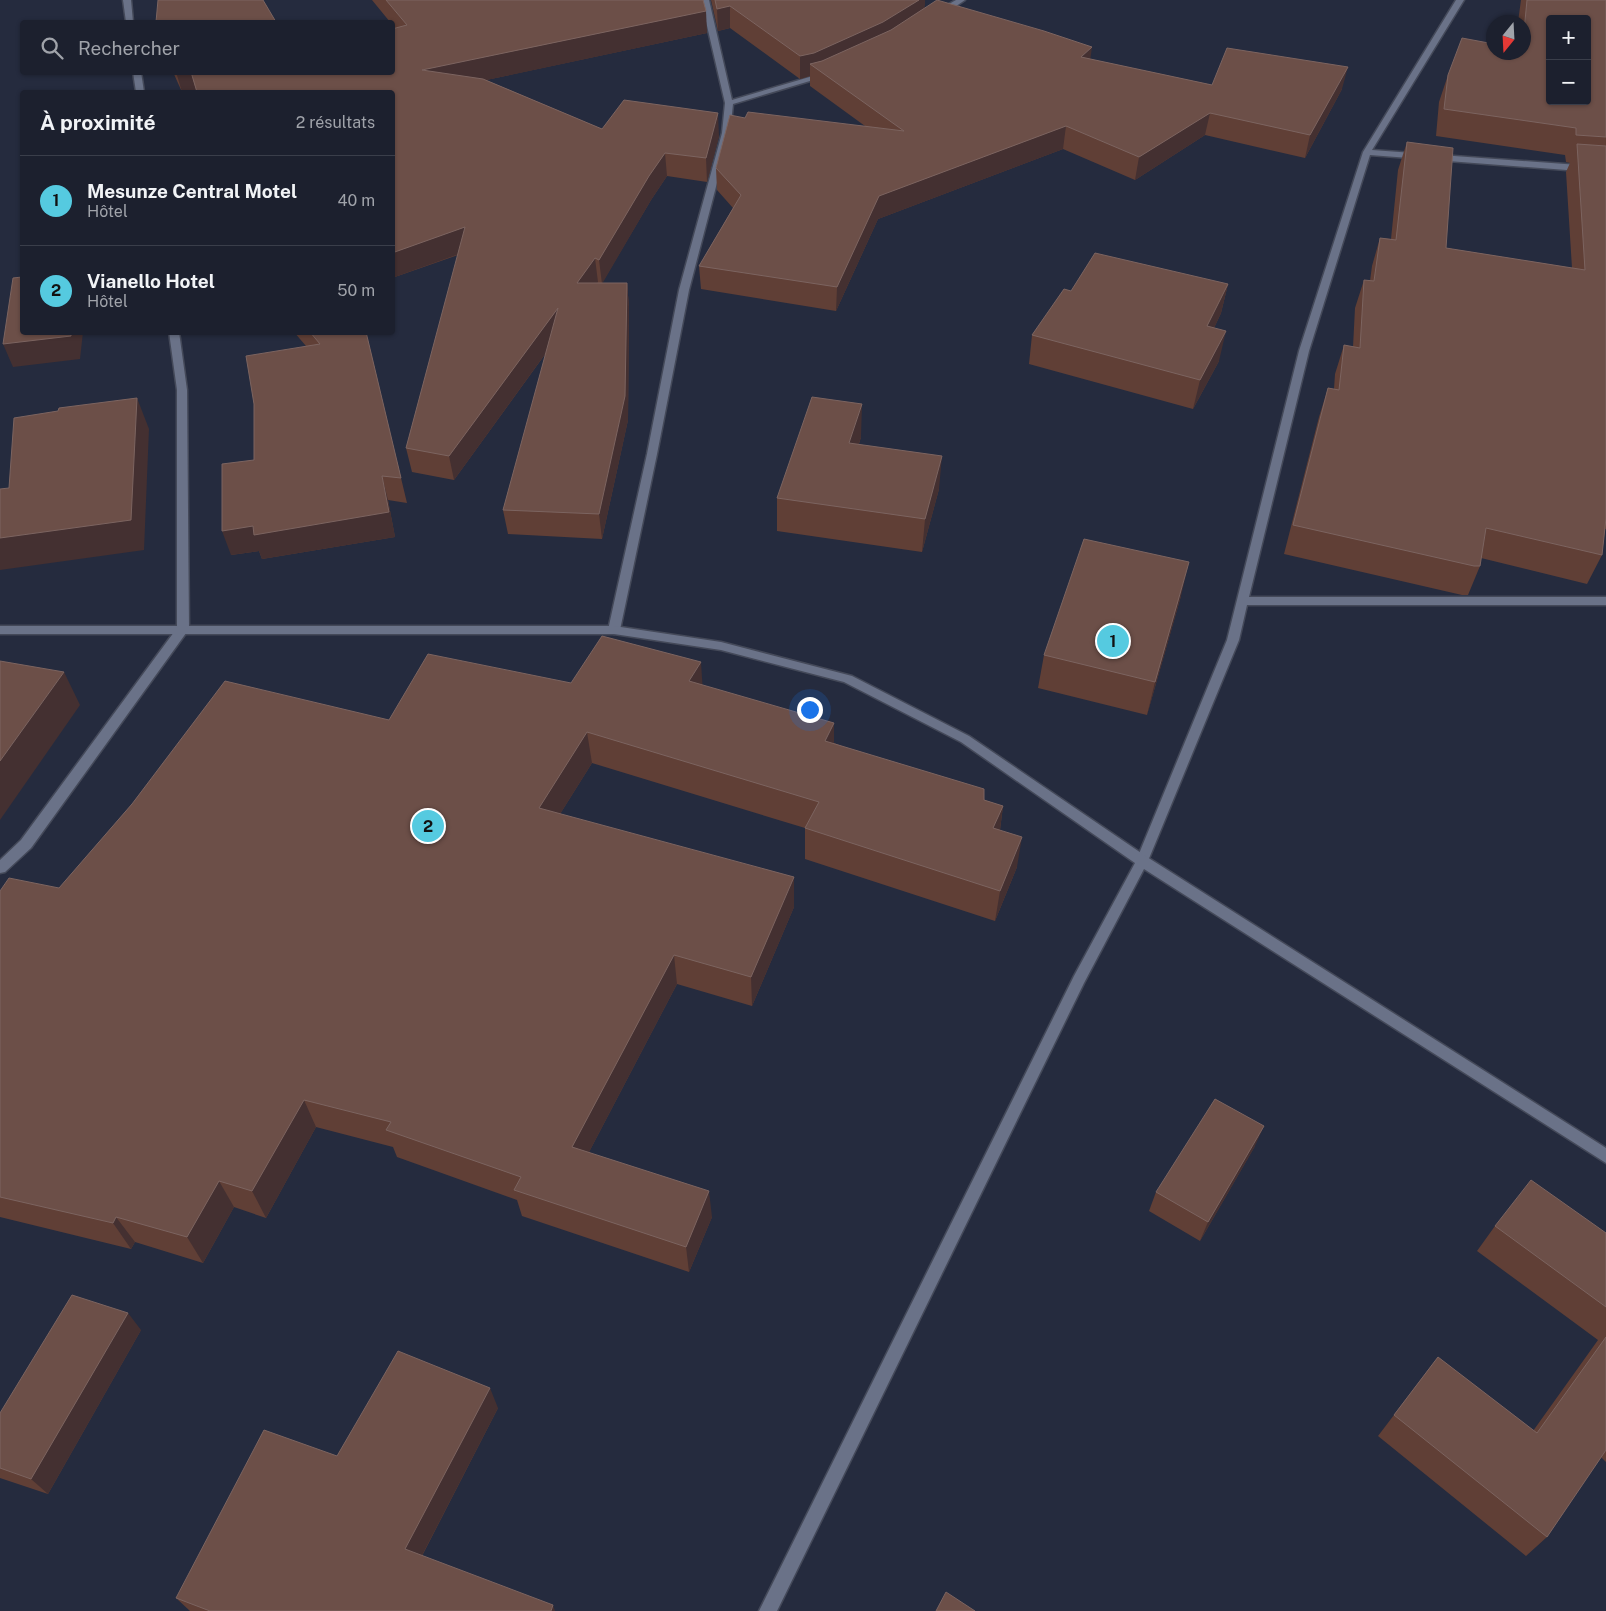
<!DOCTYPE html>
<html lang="fr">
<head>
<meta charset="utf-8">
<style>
  body { margin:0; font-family:"Public Sans",sans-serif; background:#292d3a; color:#f1f3f6 }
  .controls { position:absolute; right:15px; top:15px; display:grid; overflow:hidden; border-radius:5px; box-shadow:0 1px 4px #0004 }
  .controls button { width:45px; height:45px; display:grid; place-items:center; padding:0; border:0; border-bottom:1px solid #3a3e4a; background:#1c202e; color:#f1f3f6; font:25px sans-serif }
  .compass { position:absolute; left:1486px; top:15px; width:45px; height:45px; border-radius:50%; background:#1c202e; box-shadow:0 1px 4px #0004; rotate:198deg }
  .you { position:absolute; left:809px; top:709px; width:18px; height:18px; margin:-12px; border:4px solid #fff; border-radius:50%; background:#1a73e8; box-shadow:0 0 0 8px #1a73e833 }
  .badge { display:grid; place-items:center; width:32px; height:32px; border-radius:50%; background:#55cae0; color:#111; font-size:16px; font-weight:700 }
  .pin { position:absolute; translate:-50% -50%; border:2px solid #fff; box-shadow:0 1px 5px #0006 }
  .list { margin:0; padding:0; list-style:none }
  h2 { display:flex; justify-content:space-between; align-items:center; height:65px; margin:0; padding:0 20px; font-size:21px }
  h2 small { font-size:16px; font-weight:400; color:#a0a3aa }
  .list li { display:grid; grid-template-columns:32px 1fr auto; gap:15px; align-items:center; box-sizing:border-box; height:90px; padding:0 20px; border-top:1px solid #3a3e4a }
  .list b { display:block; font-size:19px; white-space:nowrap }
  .list p { margin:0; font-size:16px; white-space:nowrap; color:#a0a3aa }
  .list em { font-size:16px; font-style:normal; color:#a0a3aa }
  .icon { flex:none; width:28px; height:28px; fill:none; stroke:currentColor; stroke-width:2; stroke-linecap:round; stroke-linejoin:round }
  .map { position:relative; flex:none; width:1606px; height:1611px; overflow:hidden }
  .search { position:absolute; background:#1c202e; box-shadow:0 1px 4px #0004; left:20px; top:20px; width:375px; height:55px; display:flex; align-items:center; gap:12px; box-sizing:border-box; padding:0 18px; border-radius:5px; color:#a0a3aa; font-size:19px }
  .panel { position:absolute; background:#1c202e; box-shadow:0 1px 4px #0004; left:20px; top:90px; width:375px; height:245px; border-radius:5px }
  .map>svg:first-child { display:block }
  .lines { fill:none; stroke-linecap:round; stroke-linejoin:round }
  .street-casing { stroke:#444959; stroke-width:3 }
  .secondary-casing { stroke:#444959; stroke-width:3 }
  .street { fill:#6a7288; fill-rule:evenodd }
  .secondary { fill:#6a7288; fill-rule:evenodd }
  .wall { fill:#603f36 }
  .shaded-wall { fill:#443031 }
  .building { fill:#6c4f48; stroke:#7c6460; fill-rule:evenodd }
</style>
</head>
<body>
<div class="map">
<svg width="1606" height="1611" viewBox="0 0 1606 1611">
  <rect width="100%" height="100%" fill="#252b3e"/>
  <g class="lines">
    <g class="street-casing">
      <g id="street">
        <path d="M123,0h8l2,22h-7z"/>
        <path d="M701,0h8l23,100 91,-27 7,2 -97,29 -3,29 -41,157 -32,164 -37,176 -6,4 -6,-4 39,-176 32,-164 43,-157 3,-30z"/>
        <path d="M956,0h9l-22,15h-6v-4z"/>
        <path d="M1456,0h8l-92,150 234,17v6l-236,-18 -61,196 -60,246h357v8h-359l-8,35 -91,221 -1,4h-10l-1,-4 91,-221 72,-289 64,-199z"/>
        <path d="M133,72h8l3,20h-8z"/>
        <path d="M169,332h10l8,58 2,239 -158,219 -26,24 -5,1v-13l21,-20 156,-212v-238z"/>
      </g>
    </g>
    <g class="secondary-casing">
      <path id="secondary" d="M0,626h614l107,16 131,34 117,60 178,121 459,291v15l-462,-294 -60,114 -307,628h-18l315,-635 61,-113 -174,-121 -117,-60 -123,-32 -107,-16h-614z"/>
    </g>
    <use href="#street" class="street"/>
    <use href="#secondary" class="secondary"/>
  </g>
  <g class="wall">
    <path d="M372,0h331l4,33 -221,47 116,49 117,7 -12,46 -40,-6 -16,24 -49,83h25l2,24 -1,113 -26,119 -94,-5 -5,-24 43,-157 -92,127 -42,-8 -6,-24 52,-193 -66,23v-186l-196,-2 -14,2 -9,-20h219l3,-44 -3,-3v-3h-2z"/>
    <path d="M711,0h214l-1,8 166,51 122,26 130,4 -37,69 -100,-23 -70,45 -72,-31 -185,70 -42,92 -135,-22 -2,-23 34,-58 -16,-18 -1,-22 29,-50 120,8 -55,-40v-10l-10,3 -70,-51 -12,3z"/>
    <path d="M1521,0h85v529h-1l-3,26 -15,29 -106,-26 -1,8 -12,29h-6l-178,-41 35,-137 9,-29 6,1 1,-15 9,-29 9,2 2,-39 9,-28 6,1 2,-15 8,-28 11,1 7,-69 9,-28 39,106 126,20 -6,-96 4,-9 -4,-1 -1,-7 -129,-19 3,-34 9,-27 76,-23v-30h-6z"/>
    <path d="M1228,284l-7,29 -7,15 5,33 -26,48 -164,-45 3,-29 39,-44z"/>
    <path d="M294,332h72l41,171 -19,-3 7,37 -133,22 -3,-8 -28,4 23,-95 52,-114z"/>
    <path d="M861,437l-2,7 80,45 -17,63 -145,-21v-33z"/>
    <path d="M1181,596l-34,119 -109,-27 6,-33z"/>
    <path d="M571,683l131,2 132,58 150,57 19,6 -3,24 17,37 -22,54 -190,-62v-31l-213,-65 -32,51 234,93 -42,99 -75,-22 -88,168 123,65 -23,55 -167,-56 -5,-16 -120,-43 -4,-10 -77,-20 -50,91 -32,-11 -31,56 -68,-21 -4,7 -131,-32v-326l59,-3 330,-168z"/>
    <path d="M1255,1146l-55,95 -51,-30 7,-19z"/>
    <path d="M1495,1226l111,7v229l-5,-5 -54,80 -21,19 -148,-120 60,-79 95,74 65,-91 -121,-89z"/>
    <path d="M141,1330l-93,164 -48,-16v-65z"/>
    <path d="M498,1408l-76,148 133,55h-365l-14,-13 161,-142z"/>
  </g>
  <g class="shaded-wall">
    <path d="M919,0h6l-1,18 -42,26 -72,20v12l-10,3v-23z"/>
    <path d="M730,6v22l-12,3 -1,-22z"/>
    <path d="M706,11l1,22 -281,60 -4,-23z"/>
    <path d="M1092,47l-3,22 -8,-12z"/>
    <path d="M1348,67l-6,22 -37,69 5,-23z"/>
    <path d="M176,72h15l5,18 -14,2z"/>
    <path d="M718,113l1,23 -12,46 -1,-24z"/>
    <path d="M1210,113l-5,22 -70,45 4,-23z"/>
    <path d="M1066,126l-3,23 -185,70 -42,92 1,-24 42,-91z"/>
    <path d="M665,153l2,23 -16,24 -49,84 -3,-24 50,-84z"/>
    <path d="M465,227l5,23 -78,28v-25z"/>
    <path d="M595,258l3,24 -18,25 -3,-24z"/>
    <path d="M627,283l2,24 -1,113 -26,119 -3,-25z"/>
    <path d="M1228,284l-7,29 -20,43 6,-30z"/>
    <path d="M558,308l3,24 -107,148 -5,-24z"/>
    <path d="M1226,331l-7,30 -26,48 7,-29z"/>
    <path d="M71,332h12l-3,27 -67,8 -10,-23z"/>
    <path d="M137,398l12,31 -5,121 -144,20v-32z"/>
    <path d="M862,404l-1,33 -13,39 1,-33z"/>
    <path d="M942,456l-3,33 -17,63 3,-33z"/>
    <path d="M382,476l6,24 7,37 -133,22 -3,-8 -28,4 -9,-24z"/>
    <path d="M1189,562l-8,34 -34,119 8,-33z"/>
    <path d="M701,662l2,31 -14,-12z"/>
    <path d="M64,672l16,33 -80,115v-59z"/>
    <path d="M834,723v31l-9,-13z"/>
    <path d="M587,732l5,31 -47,75 -6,-30z"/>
    <path d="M1003,806l-4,31 -6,-9z"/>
    <path d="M1022,837l-5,30 -22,54 5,-30z"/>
    <path d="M794,877v30l-42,99 -1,-29z"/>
    <path d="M674,955l3,29 -99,189 -6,-26z"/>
    <path d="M304,1100l12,27 -50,91 -14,-27z"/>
    <path d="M1264,1126l-9,20 -55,95 8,-19z"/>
    <path d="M219,1181l15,26 -31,56 -16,-26z"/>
    <path d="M709,1191l3,26 -23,55 -3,-25z"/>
    <path d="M116,1217l19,25 -4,7 -18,-26z"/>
    <path d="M128,1313l13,17 -93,164 -17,-15z"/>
    <path d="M490,1388l8,20 -82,159 -11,-18z"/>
    <path d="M553,1605l2,6h-4z"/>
  </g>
  <g class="building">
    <path d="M158,0h105l13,22h-120z"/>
    <path d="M386,0h317l3,11 -284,59 61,9 119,50 22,-29 94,13 -12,45 -41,-5 -16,23 -50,84 -4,-2 -18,25h50l-2,113 -26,118 -96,-4 55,-202 -109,148 -43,-8 59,-221 -73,26v-161h-195l-6,-20h201v-43l15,-4z"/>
    <path d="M715,0h204l-36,22 -69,31 -14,3 -70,-50 -13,3z"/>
    <path d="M937,0l107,31 48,16 -11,10 131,28 15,-37 121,19 -38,68 -100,-22 -71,44 -73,-31 -187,70 -42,91 -138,-21 42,-71 -25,-27 14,-53 15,3 3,-6 156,19 -94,-67 12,-3 69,-31z"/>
    <path d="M1527,0h79v137l-30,-2v-7l-132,-19 4,-34 14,-37 32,6v8h30v-21zM1550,19h37v82h-37z"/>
    <path d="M1407,142l46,6 -7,100 139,22 -8,-126 29,2v372l-4,37 -116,-27 -6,38h-6l-181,-41 35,-137 11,2 5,-45 16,3 4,-68 10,1 6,-43 16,2z"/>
    <path d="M1095,253l133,31 -21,42 19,5 -26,49 -168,-45 32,-46 7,2z"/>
    <path d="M22,277v55h49v4l-68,8 10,-66z"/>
    <path d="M310,332h56l35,146 -19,-2 7,36 -135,23 -1,-9 -31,5v-67l32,-4v-56l-8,-48 74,-12z"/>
    <path d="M812,397l50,7 -13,39 93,13 -17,63 -148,-21z"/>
    <path d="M137,398l-6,122 -131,18v-49l9,-1 5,-70 44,-7 1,-3z"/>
    <path d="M1084,539l105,23 -34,120 -111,-27z"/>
    <path d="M602,636l99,26 -12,19 145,42 -9,18 159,48v11l19,6 -10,22 29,9 -22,54 -195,-63 14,-26 -232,-70 -48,76 255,69 -43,100 -77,-22 -102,192 137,44 -23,56 -172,-57 7,-13 -135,-47 5,-8 -87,-22 -52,91 -33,-10 -32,56 -71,-20 -3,6 -113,-26v-306l9,-13 50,10 73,-84 93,-123 164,39 39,-66 143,29z"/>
    <path d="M0,661l64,11 -64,89z"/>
    <path d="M1215,1099l49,27 -56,96 -52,-30z"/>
    <path d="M1531,1180l75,53v74l-111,-81z"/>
    <path d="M72,1295l56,18 -97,166 -31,-11v-55z"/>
    <path d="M1606,1337v113l-59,87 -153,-122 44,-58 99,76z"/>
    <path d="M398,1351l92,37 -85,161 148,56 -2,6h-341l-34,-13 88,-168 73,26z"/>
    <path d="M946,1592l29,19h-39z"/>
  </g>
</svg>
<div class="controls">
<button>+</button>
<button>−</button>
</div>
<svg class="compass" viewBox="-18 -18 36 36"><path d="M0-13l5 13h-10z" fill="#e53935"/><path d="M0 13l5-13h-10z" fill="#a0a3aa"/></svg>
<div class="you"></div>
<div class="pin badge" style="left:1113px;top:641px">1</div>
<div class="pin badge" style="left:428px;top:826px">2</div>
<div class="search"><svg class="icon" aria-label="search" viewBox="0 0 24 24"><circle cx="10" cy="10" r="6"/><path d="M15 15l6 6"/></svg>Rechercher</div>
<section class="panel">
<h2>À proximité<small>2 résultats</small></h2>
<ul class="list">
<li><span class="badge">1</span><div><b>Mesunze Central Motel</b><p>Hôtel</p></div><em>40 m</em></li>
<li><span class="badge">2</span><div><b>Vianello Hotel</b><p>Hôtel</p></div><em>50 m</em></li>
</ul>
</section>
</div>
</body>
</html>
